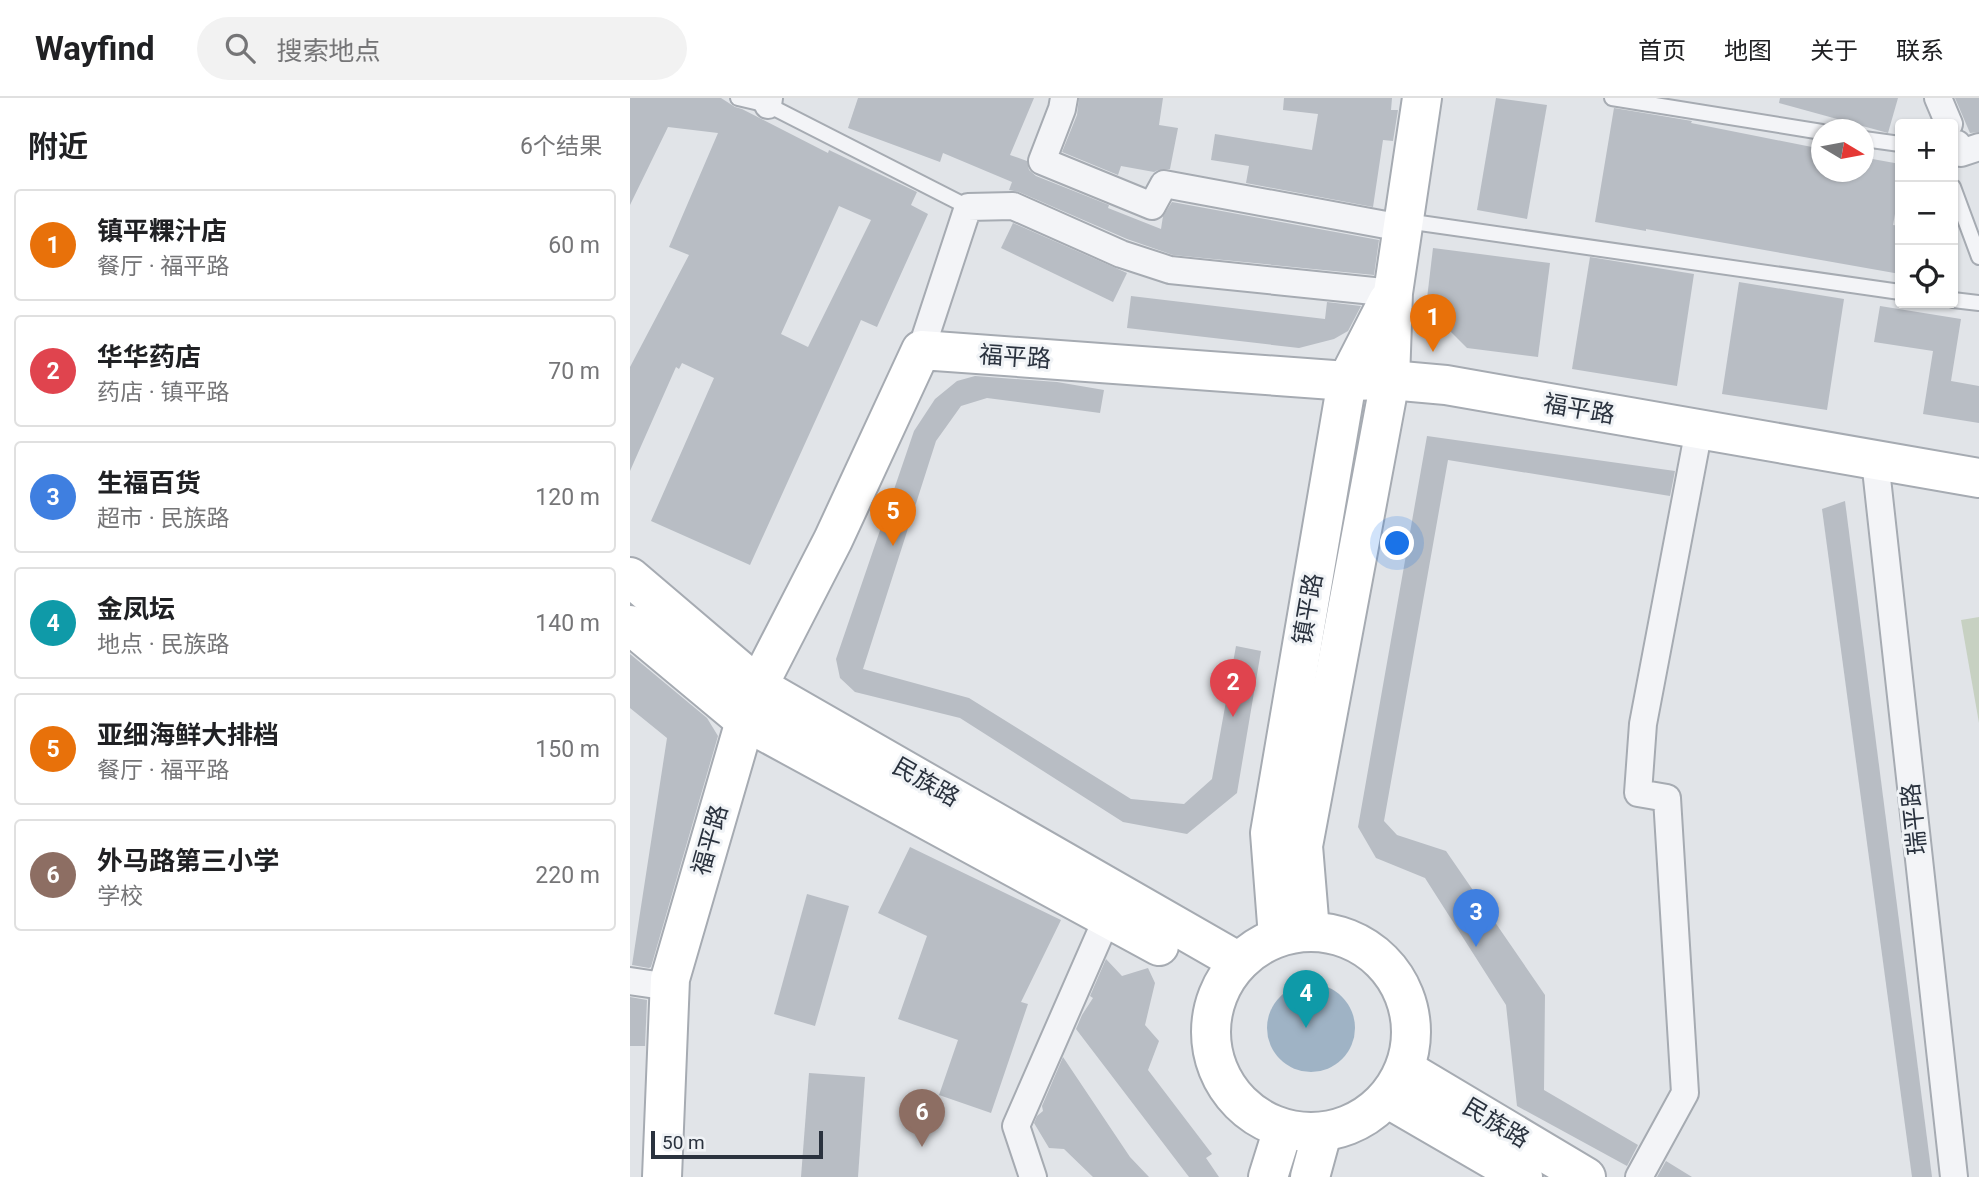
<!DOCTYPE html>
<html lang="zh">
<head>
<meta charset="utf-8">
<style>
  body { margin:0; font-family:Roboto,"Noto Sans SC",sans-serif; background:#f2f2f2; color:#202124 }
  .controls { position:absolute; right:21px; top:21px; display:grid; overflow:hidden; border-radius:7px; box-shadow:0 2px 5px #0004 }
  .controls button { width:63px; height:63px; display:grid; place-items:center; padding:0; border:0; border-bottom:2px solid #e0e0e0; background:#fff; color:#202124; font:35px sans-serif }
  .compass { position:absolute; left:1181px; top:21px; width:63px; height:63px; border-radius:50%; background:#fff; box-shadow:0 2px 5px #0004; rotate:100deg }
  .scale { position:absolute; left:21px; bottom:18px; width:172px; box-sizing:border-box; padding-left:7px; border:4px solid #2a323e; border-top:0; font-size:19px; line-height:24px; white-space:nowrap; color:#2a323e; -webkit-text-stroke:5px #f0f3f6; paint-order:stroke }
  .you { position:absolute; left:768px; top:446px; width:24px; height:24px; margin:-18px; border:5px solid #fff; border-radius:50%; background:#1a73e8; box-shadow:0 0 0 10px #1a73e833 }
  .badge { display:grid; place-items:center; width:46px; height:46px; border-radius:50%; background:#b45309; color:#fff; font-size:23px; font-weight:700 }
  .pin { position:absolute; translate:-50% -58px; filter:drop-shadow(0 2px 4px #0008) }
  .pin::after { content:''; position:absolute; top:37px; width:24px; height:21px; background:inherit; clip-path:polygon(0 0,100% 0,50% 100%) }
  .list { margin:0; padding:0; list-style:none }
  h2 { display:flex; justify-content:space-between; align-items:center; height:91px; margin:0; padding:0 28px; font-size:30px }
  h2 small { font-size:23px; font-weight:400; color:#757577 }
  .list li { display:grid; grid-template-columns:46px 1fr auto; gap:21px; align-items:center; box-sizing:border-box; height:112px; margin:0 14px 14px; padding:0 14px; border:2px solid #e0e0e0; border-radius:7px }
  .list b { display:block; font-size:26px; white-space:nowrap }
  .list p { margin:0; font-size:23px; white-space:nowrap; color:#757577 }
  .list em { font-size:23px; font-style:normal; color:#757577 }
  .icon { flex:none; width:38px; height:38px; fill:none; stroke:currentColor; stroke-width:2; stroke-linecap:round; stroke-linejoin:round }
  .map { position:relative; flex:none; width:1349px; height:1079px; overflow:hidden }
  header { display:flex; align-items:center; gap:42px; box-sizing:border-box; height:98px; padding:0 35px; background:#fff; border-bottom:2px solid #e0e0e0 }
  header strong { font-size:33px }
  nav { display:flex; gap:38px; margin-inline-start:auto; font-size:24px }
  .search { width:490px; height:63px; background:#f2f2f2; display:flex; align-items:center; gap:18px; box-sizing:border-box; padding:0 24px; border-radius:38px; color:#757577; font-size:26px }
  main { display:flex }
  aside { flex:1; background:#fff }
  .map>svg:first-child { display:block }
  .green { fill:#c7d1c2 }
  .water { fill:#9fb3c5 }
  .building { fill:#b8bdc4; fill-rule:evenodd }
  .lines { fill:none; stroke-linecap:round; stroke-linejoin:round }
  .lane-casing { stroke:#a6abb2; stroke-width:18 }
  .street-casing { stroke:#a6abb2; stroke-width:30 }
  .secondary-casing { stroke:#a6abb2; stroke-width:42 }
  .lane { stroke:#f3f4f7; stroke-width:14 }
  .street { stroke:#f3f4f7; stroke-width:26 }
  .secondary { stroke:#fff; stroke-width:38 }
  .labels { text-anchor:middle; stroke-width:6; stroke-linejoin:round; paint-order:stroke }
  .street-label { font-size:24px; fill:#2a323e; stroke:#f0f3f6 }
</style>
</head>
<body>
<header>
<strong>Wayfind</strong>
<div class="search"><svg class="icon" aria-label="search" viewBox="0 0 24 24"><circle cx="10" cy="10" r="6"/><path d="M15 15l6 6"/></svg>搜索地点</div>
<nav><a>首页</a><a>地图</a><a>关于</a><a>联系</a></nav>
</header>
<main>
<aside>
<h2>附近<small>6个结果</small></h2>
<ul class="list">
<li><span class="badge" style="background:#e8710a">1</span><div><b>镇平粿汁店</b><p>餐厅 · 福平路</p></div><em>60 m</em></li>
<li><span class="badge" style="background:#e0444e">2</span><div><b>华华药店</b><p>药店 · 镇平路</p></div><em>70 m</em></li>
<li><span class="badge" style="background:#3f7fe0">3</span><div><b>生福百货</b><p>超市 · 民族路</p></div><em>120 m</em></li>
<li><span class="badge" style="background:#0f9aa8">4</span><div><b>金凤坛</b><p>地点 · 民族路</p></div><em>140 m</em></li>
<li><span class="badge" style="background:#e8710a">5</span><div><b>亚细海鲜大排档</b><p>餐厅 · 福平路</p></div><em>150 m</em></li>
<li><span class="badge" style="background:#8d6e63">6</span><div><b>外马路第三小学</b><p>学校</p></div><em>220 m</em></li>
</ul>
</aside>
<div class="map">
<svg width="1349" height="1079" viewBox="0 0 1349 1079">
  <rect width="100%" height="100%" fill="#e1e4e8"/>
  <path class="green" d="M1349,519v106l-18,-103z"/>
  <circle class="water" cx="681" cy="930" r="44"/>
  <g class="building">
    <path d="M0,0h91l14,9 7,2 86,44 1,-3 88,42 -6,13 17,9 -51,113 -16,-7 -111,245 -99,-44 63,-143 -32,-15 -3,6 -3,-2 -46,104v-104l59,-112 -20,-8 49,-114 -50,-6 -38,78zM209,108l32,14 -63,127 -27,-13z"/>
    <path d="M228,0h176l-24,57 17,6 2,9 7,6 73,29 -1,3 53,21 2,-13 9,-14 207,38 -5,35 -201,-20 -46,-16 -108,-47 -10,-2 3,-8 -69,-29 -3,9 -92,-34z"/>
    <path d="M449,0h84l-4,27 19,3 -8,41 -12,1 -4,2 -33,-6 -3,9 -56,-23 15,-37z"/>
    <path d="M654,0h108l-1,12h7l-5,31 -10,-1 -10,67 -127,-24 3,-17 -38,-6 4,-26 97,16 6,-36 -35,-4z"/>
    <path d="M866,0l51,7 -20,114 -50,-9z"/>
    <path d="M1150,0h118l-10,35 -109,-30z"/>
    <path d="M1325,0h24v34l-9,1z"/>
    <path d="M984,10l78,13 -1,2 131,26v23h43l2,-14 33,6v22l-7,39 7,1v48l-254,-45v2l-51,-9z"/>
    <path d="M383,125l114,50 -14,29 -112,-54z"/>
    <path d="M803,150l117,15 -12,94 -71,-9 -41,-41z"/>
    <path d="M960,159l104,17 -17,112 -105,-17z"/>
    <path d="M1109,184l105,17 -17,111 -105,-16z"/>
    <path d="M501,198l194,23 2,-17 34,4 -13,25 -14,8 -35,9 -172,-20z"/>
    <path d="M1250,208l81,13 -10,62 28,5v37l-56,-9 10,-63 -59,-9z"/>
    <path d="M345,278l82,6 47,8 -4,23 -113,-15 -26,8 -25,35 -73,228 106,29 162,101 53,5 28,-25 24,-133 25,5 -24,142 -50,41 -64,-12 -163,-104 -105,-26 -15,-14 -4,-19 78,-228 21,-32 22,-18z"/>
    <path d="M797,338l248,35 -5,25 -222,-36 -64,361 13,14 49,16 99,144 -1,95 94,55 -11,21 -110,-60 -11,-101 -81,-127 -49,-20 -18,-31z"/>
    <path d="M1215,403l87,676h-20l-90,-668z"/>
    <path d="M0,556l77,64 11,18 -67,231 -2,1 -17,-3 35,-227 -37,-30z"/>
    <path d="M280,749l151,73 -40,82 7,2 -37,109 -52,-18 19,-55 -60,-21 29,-83 -49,-23z"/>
    <path d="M177,796l42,12 -34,120 -41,-12z"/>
    <path d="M476,861l16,17 26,-8 7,15 -10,42 14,16 -11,29 64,84 -6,4 13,19h-30l-113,-148 6,-14 11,-17 -3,-2z"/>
    <path d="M0,899l17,3 -2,46h-15z"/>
    <path d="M433,959l67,100 19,20h-56l-29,-28 -15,-1 -15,-25 3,-7 6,-5 -1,-5z"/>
    <path d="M179,975l56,4 -7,100h-57z"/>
    <path d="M1036,1063l26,16h-35z"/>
  </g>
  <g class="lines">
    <g class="lane-casing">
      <g id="lane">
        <path d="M108,0l30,7 200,102"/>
        <path d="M982,0l210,34"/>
        <path d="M1234,41l36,5"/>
        <path d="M1323,89l26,70"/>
        <path d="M776,123l494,71"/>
        <path d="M1323,202l26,3"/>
      </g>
    </g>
    <g class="street-casing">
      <g id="street">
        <path d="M434,0l-2,11 -20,52 110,45 12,-22 222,41 17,-4"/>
        <path d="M1308,0l11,26"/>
        <path d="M138,7l1,-7"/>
        <path d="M1327,46l4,9 18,-6"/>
        <path d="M291,252l47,-143 45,-1 108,48 49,16 223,23"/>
        <path d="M1245,362l79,717"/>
        <path d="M0,883l40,6"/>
        <path d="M403,1079l-17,-51 91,-208"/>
        <path d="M1009,1079l46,-84 -18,-295 -29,-5 5,-69 56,-295"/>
      </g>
    </g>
    <g class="secondary-casing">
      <g id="secondary">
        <path d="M0,479l128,109 481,276"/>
        <path d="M0,527l115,96 414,225"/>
        <path d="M680,833l-7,-85 87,-466 3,-87 29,-195"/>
        <circle cx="681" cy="934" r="100"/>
        <path d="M648,839l-8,-104 77,-452 41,-80"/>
        <path d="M775,971l181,108"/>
        <path d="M757,1000l136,79"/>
        <path d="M32,1079l8,-198 75,-258 13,-35 75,-146 88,-190 426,31 43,-1 56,5 533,93"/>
        <path d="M638,1079l15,-48"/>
        <path d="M680,1079l12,-44"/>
      </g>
    </g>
    <use href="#lane" class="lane"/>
    <use href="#street" class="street"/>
    <use href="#secondary" class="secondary"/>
  </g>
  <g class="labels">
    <g class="street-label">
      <text transform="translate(385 259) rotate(4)" y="8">福平路</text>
      <text transform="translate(949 311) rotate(10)" y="8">福平路</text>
      <text transform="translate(678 511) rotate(-80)" y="8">镇平路</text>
      <text transform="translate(296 684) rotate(30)" y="8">民族路</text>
      <text transform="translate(1284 721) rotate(-96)" y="8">瑞平路</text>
      <text transform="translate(80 742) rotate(-74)" y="8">福平路</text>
      <text transform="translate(866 1025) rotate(31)" y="8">民族路</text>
    </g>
  </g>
</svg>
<div class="controls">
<button>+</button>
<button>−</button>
<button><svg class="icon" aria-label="locate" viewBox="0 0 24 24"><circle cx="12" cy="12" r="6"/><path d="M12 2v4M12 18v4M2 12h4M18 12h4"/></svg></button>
</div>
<svg class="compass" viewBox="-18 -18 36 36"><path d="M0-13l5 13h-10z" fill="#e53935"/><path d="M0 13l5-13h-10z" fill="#757577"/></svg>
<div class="scale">50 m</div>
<div class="you"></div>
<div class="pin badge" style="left:803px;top:254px;background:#e8710a">1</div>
<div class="pin badge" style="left:603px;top:619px;background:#e0444e">2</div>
<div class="pin badge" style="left:846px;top:849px;background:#3f7fe0">3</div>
<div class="pin badge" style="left:676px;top:930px;background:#0f9aa8">4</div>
<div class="pin badge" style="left:263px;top:448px;background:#e8710a">5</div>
<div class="pin badge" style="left:292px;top:1049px;background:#8d6e63">6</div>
</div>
</main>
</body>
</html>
